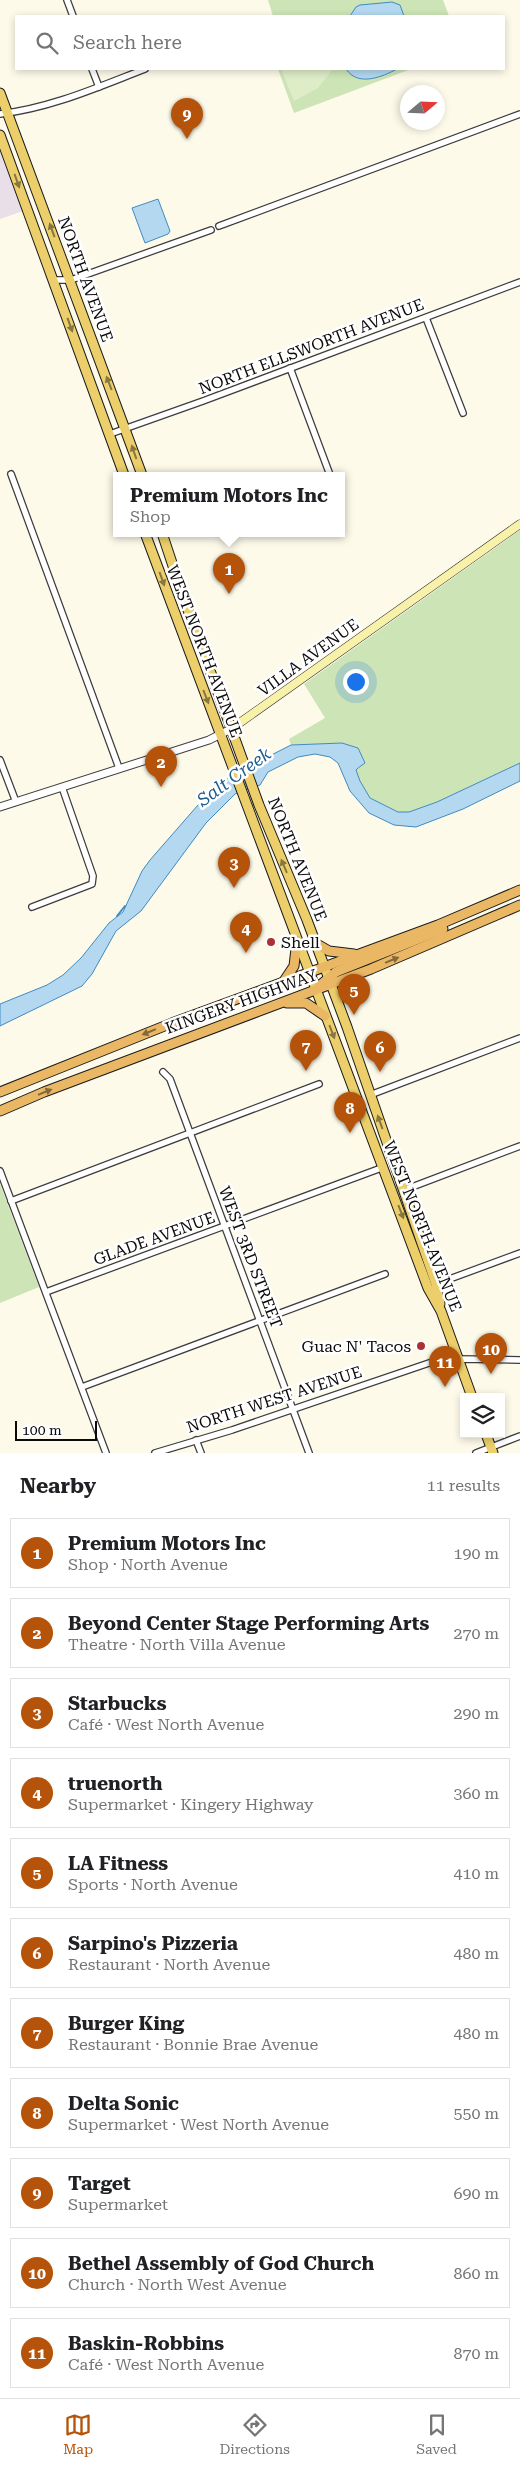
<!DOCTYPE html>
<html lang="en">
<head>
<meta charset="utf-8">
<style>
  body { margin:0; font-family:"Roboto Serif",serif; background:#f2f2f2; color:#202124 }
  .controls { position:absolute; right:15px; bottom:15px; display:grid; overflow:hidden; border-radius:0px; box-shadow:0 2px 8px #0003 }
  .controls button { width:45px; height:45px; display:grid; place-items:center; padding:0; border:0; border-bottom:1px solid #e0e0e0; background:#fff; color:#202124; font:25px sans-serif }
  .compass { position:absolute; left:400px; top:85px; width:45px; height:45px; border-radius:50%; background:#fff; box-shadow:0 2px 8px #0003; rotate:71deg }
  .scale { position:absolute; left:15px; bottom:12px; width:82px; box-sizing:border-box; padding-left:5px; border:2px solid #0a0a0a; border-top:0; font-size:14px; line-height:18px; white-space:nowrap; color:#0a0a0a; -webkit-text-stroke:4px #fff; paint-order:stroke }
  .you { position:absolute; left:355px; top:681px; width:18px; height:18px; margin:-12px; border:4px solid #fff; border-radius:50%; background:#1a73e8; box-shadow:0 0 0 8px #1a73e833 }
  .badge { display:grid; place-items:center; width:32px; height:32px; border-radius:50%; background:#b45309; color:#fff; font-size:16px; font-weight:700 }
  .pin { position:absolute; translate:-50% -41px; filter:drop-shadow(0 1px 2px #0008) }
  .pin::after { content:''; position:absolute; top:26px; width:18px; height:15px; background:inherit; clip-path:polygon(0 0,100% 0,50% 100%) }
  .popup { position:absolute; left:113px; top:472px; width:232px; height:65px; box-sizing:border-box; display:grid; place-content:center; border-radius:0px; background:#fff; filter:drop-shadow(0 1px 4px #0005); font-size:16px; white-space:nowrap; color:#757577 }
  .popup b { font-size:19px; color:#202124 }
  .popup::after { content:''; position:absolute; left:50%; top:100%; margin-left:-10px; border:10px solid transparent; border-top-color:#fff }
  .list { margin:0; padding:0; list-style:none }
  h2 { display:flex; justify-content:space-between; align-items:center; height:65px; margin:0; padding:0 20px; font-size:21px }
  h2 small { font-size:16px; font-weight:400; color:#757577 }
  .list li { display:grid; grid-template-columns:32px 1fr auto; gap:15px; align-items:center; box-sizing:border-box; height:70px; margin:0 10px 10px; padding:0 10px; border:1px solid #e0e0e0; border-radius:0px }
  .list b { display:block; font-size:19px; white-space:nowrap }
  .list p { margin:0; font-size:16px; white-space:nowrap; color:#757577 }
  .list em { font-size:16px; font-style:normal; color:#757577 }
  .icon { flex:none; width:28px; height:28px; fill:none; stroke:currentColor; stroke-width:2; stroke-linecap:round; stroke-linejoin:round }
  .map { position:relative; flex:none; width:520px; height:1453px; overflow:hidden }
  .search { position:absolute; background:#fff; box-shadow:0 2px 8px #0003; left:15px; right:15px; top:15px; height:55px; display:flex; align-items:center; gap:12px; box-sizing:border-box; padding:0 18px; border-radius:0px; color:#757577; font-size:19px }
  .sheet { height:945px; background:#fff }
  nav { display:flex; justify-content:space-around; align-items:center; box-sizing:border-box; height:70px; border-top:1px solid #e0e0e0; background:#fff; font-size:14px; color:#757577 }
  nav a { display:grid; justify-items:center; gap:2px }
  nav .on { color:#b45309 }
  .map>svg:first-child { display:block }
  .industrial { fill:#e8dfe9 }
  .green { fill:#cde4b7 }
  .pitch { fill:#dfecc8 }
  .water { fill:#b3d8f0; stroke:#418bc0 }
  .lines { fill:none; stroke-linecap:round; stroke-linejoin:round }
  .stream { stroke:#418bc0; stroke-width:2 }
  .minor-casing { stroke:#3d3d3d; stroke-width:8 }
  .tertiary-casing { stroke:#3d3d3d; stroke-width:9 }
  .secondary-casing { stroke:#2c2c2c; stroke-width:9 }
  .primary-casing { stroke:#1b1b1b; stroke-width:11 }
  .trunk-casing { stroke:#1b1b1b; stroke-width:11 }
  .minor { stroke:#fff; stroke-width:5.5 }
  .tertiary { stroke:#fff; stroke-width:7 }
  .secondary { stroke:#f8f1aa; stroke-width:8 }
  .primary { stroke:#eccf6b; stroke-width:9 }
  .trunk { stroke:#eab764; stroke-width:9 }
  .oneway { fill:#86763f }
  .oneway2 { fill:#85693c }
  .poi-dot { fill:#ad3033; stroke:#fff; stroke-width:2 }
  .labels { text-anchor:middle; stroke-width:5; stroke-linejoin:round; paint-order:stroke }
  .street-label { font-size:16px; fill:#0a0a0a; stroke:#fff }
  .poi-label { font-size:16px; fill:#0a0a0a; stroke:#fff; text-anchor:start }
  .water-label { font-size:18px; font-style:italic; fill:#205d90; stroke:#fff }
</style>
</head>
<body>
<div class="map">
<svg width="520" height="1453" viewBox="0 0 520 1453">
  <rect width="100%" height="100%" fill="#fdfaea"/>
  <path class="industrial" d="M0,142l26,68 -26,9z"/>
  <g class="green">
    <path d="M268,0h175l6,16h-176z"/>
    <path d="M278,69h133l-117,44z"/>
    <path d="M520,530v233l-83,39 -28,10h-11l-28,-14 -10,-17 -4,-11 2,-2 7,-5 -7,-15 -16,-5 -51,2 -2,-6 36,-21 -21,-34z"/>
    <path d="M0,1184l39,103 -39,16z"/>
  </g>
  <path class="pitch" d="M281,69h52l-15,19 -24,13z"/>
  <g class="water">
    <path d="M392,2l8,3 4,11h-54l6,-9 4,-2z"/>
    <path d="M346,69h51c-15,8 -39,18 -51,0z"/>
    <path d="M158,199l12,32 -2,3 -23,9 -13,-35z"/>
    <path d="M342,743l16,5 7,15 -7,5 -2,2 4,11 10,17 28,14h11l28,-10 83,-39v18l-57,28 -47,18 -22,-2 -25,-12 -19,-22 -12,-28 -8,-6 -15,-3 -17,3 -30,15 -8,13 -25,9 -29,29 -65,88 -25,20 -24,43 -10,12 -82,40v-22l47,-19 16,-10 18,-17 28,-35 14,-11 19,-41 8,-11 48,-55 32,-29 61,-31z"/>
  </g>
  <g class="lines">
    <path class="stream" d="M117,916l8,-10"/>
    <g class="minor-casing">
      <g id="minor">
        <path d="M67,0l6,16"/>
        <path d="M92,69l7,18"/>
        <path d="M0,114c51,-6 98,-27 145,-45"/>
        <path d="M219,226l301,-112"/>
        <path d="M53,280h18l140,-50"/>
        <path d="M426,318l37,95"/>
        <path d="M290,368l40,107"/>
        <path d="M110,434l93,-33 317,-119"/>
        <path d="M11,474l108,294"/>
        <path d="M0,760l16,42"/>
        <path d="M32,907l60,-23 1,-8 -31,-89"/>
        <path d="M163,1072l7,7 139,374"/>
        <path d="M370,1095l150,-57"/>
        <path d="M0,1171l106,282"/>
        <path d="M404,1190l116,-44"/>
        <path d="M11,1201l308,-117"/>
        <path d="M436,1284l84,-31"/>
        <path d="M46,1292l338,-125"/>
        <path d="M82,1387l303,-113"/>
        <path d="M196,1440l5,13"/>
        <path d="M155,1453l77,-23 200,-68 27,-3 61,1"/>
        <path d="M476,1453l44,-17"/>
      </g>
    </g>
    <g class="tertiary-casing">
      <path id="tertiary" d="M0,807l209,-67 22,-11"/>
    </g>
    <g class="secondary-casing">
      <path id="secondary" d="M231,729l289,-205"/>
    </g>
    <g class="primary-casing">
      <g id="primary">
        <path d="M0,93l142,382"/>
        <path d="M0,135l124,340"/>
        <path d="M145,533l283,755 13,23 31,86"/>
        <path d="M162,533l22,66 75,206 48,115 40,107 89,257 4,20"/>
        <path d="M486,1434l7,19"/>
      </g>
    </g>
    <g class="trunk-casing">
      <g id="trunk">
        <path d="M315,943l14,8 25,3"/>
        <path d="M284,981l10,-15 3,-26"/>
        <path d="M319,986l17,-14 107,-43"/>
        <path d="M287,1003h19l19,13"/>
        <path d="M0,1092l172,-69 266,-98 82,-35"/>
        <path d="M0,1111l44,-19 327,-123 149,-64"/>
      </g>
    </g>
    <use href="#minor" class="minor"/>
    <use href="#tertiary" class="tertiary"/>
    <use href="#secondary" class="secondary"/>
    <use href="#primary" class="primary"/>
    <use href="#trunk" class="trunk"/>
  </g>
  <defs><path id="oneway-solid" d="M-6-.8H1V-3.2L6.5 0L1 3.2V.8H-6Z" transform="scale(1.25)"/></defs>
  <g class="oneway">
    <use href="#oneway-solid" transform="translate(17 181) rotate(70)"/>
    <use href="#oneway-solid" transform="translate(52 230) rotate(-110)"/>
    <use href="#oneway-solid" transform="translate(70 325) rotate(70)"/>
    <use href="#oneway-solid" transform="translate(109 383) rotate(-111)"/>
    <use href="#oneway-solid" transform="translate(134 452) rotate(-109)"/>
    <use href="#oneway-solid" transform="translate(162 579) rotate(70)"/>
    <use href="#oneway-solid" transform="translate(206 697) rotate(69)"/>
    <use href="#oneway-solid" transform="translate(284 866) rotate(-113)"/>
    <use href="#oneway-solid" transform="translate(332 1032) rotate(69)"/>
    <use href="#oneway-solid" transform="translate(380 1122) rotate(-110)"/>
    <use href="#oneway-solid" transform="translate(401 1212) rotate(69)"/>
  </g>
  <g class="oneway2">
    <use href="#oneway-solid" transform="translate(392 960) rotate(-22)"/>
    <use href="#oneway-solid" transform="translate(149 1032) rotate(158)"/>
    <use href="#oneway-solid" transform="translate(45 1092) rotate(-22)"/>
  </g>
  <g class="poi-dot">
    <circle cx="271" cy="942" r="5"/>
    <circle cx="421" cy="1346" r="5"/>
  </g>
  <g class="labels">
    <g class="street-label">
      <text transform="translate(86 279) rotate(70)" y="6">NORTH AVENUE</text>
      <text transform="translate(311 346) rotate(-21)" y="6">NORTH ELLSWORTH AVENUE</text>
      <text transform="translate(205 651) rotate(69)" y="6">WEST NORTH AVENUE</text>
      <text transform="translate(308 657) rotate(-36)" y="6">VILLA AVENUE</text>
      <text transform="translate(298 859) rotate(68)" y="6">NORTH AVENUE</text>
      <text transform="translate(241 1001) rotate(-20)" y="6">KINGERY HIGHWAY</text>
      <text transform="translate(423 1226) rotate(68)" y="6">WEST NORTH AVENUE</text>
      <text transform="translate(154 1238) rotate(-20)" y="6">GLADE AVENUE</text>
      <text transform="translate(251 1257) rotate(69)" y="6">WEST 3RD STREET</text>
      <text transform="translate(274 1399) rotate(-18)" y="6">NORTH WEST AVENUE</text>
    </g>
    <g class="poi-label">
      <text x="281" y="948">Shell</text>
      <text x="411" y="1352" text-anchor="end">Guac N' Tacos</text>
    </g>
    <g class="water-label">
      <text transform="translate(234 777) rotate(-36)" y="6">Salt Creek</text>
    </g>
  </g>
</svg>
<div class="controls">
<button><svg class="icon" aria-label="layers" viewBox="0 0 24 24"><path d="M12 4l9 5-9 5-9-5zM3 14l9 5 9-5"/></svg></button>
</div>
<svg class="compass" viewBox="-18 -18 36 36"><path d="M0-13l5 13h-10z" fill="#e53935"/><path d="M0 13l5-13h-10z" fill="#757577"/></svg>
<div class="scale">100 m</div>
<div class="you"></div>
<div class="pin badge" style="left:229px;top:594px">1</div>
<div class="popup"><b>Premium Motors Inc</b>Shop</div>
<div class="pin badge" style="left:161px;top:787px">2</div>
<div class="pin badge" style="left:234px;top:888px">3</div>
<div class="pin badge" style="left:246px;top:953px">4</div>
<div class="pin badge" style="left:354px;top:1015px">5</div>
<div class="pin badge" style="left:380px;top:1072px">6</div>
<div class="pin badge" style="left:306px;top:1071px">7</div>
<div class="pin badge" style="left:350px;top:1133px">8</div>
<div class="pin badge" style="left:187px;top:139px">9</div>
<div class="pin badge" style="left:491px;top:1374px">10</div>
<div class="pin badge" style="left:445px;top:1387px">11</div>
<div class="search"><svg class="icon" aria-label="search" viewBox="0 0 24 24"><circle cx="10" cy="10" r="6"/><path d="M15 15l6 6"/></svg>Search here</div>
</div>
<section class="sheet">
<h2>Nearby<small>11 results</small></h2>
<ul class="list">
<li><span class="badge">1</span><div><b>Premium Motors Inc</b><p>Shop · North Avenue</p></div><em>190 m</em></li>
<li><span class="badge">2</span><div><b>Beyond Center Stage Performing Arts</b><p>Theatre · North Villa Avenue</p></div><em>270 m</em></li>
<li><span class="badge">3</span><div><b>Starbucks</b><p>Café · West North Avenue</p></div><em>290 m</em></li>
<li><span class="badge">4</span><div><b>truenorth</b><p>Supermarket · Kingery Highway</p></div><em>360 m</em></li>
<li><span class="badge">5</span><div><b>LA Fitness</b><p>Sports · North Avenue</p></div><em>410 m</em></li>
<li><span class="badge">6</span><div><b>Sarpino's Pizzeria</b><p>Restaurant · North Avenue</p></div><em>480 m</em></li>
<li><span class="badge">7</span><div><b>Burger King</b><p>Restaurant · Bonnie Brae Avenue</p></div><em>480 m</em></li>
<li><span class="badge">8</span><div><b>Delta Sonic</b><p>Supermarket · West North Avenue</p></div><em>550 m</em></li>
<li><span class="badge">9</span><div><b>Target</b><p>Supermarket</p></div><em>690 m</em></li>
<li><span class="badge">10</span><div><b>Bethel Assembly of God Church</b><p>Church · North West Avenue</p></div><em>860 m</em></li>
<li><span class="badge">11</span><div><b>Baskin-Robbins</b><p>Café · West North Avenue</p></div><em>870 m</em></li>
</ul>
</section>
<nav>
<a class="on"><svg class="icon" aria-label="map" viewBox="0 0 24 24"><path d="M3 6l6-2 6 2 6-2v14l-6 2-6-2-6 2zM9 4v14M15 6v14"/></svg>Map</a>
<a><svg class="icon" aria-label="directions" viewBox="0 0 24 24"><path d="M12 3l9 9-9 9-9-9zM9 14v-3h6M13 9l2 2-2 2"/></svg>Directions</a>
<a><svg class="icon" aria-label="saved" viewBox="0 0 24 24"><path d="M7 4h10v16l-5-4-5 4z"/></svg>Saved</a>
</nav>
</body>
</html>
